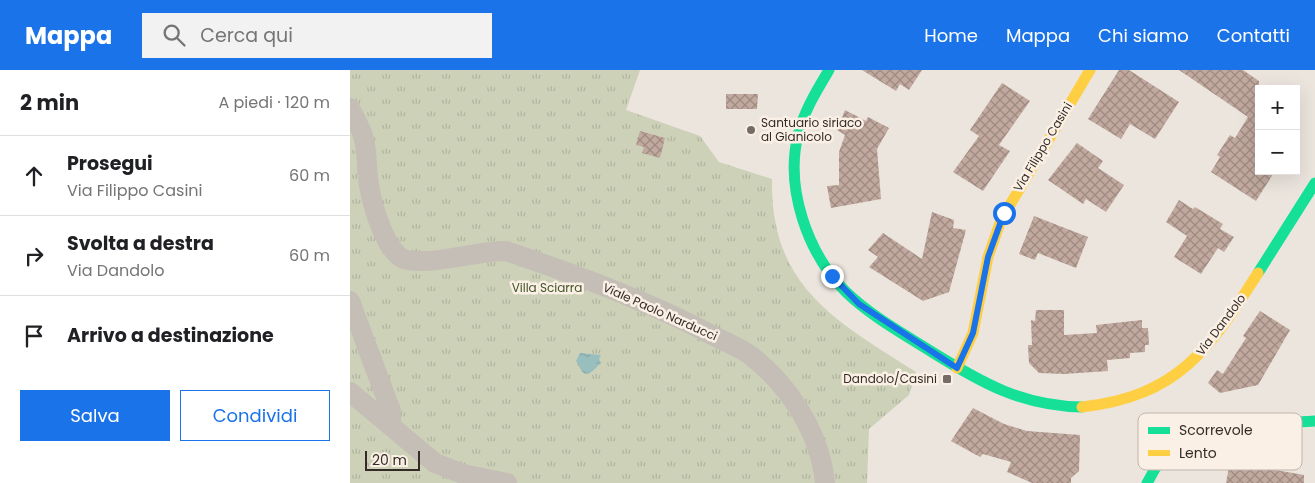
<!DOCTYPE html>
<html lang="it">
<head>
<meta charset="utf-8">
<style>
  body { margin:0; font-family:Poppins,sans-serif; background:#f2f2f2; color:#202124 }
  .controls { position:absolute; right:15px; top:15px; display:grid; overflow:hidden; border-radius:0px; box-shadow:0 5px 20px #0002 }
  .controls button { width:45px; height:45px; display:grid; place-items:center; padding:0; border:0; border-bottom:1px solid #e0e0e0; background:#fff; color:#202124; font:25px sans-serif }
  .scale { position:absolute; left:15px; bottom:12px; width:55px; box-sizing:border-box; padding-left:5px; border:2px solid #352b26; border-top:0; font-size:14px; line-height:18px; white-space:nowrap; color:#352b26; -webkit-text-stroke:4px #faf0e5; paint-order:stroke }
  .stop { position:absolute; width:15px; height:15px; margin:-11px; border:4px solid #1a73e8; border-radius:50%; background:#fff }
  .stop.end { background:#1a73e8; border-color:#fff; box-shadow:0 1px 5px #0008 }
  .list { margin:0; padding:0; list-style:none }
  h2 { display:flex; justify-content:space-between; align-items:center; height:65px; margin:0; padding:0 20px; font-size:21px }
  h2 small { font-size:16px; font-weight:400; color:#757577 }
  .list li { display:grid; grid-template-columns:32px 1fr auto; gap:15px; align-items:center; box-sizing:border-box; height:80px; padding:0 20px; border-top:1px solid #e0e0e0 }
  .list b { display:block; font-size:19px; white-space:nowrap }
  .list p { margin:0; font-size:16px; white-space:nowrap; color:#757577 }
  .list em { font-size:16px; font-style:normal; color:#757577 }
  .actions { display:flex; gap:10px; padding:15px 20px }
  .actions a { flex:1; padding:11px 0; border:1px solid #1a73e8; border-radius:0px; text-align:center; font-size:18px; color:#1a73e8 }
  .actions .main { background:#1a73e8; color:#fff }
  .icon { flex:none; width:28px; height:28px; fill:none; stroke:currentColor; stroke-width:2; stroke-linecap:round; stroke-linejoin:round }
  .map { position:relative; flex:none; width:965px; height:413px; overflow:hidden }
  header { display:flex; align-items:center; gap:30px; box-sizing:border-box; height:70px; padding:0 25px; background:#1a73e8; color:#fff }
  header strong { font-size:24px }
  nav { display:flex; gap:28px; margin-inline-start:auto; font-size:18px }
  .search { width:350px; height:45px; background:#f2f2f2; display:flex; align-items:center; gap:12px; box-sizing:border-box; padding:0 18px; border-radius:0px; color:#757577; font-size:19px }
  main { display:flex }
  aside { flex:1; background:#fff }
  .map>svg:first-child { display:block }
  .park { fill:url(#park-tufts) }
  .water { fill:url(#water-ripples) }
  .building { fill:url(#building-cross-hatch) }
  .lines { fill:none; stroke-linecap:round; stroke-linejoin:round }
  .street { stroke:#c5beb7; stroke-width:20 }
  .fast { stroke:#16e098; stroke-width:11 }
  .slow { stroke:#ffcf43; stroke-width:11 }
  .route { stroke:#1a73e8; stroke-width:6 }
  .poi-dot { fill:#756c66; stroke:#faf0e5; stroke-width:2 }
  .labels { text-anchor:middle; stroke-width:5; stroke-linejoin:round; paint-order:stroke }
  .poi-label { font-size:12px; fill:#352b26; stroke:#faf0e5; text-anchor:start }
  .street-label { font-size:12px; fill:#352b26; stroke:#faf0e5 }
  .park-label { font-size:12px; fill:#445529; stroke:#faf0e5 }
  .key { fill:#faf0e5; stroke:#bfb5ac; stroke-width:1 }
  .key-label { font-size:14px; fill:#352b26 }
</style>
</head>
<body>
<header>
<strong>Mappa</strong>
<div class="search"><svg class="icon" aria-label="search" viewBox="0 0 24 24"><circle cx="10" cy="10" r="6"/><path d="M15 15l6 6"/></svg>Cerca qui</div>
<nav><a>Home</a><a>Mappa</a><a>Chi siamo</a><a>Contatti</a></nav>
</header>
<main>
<aside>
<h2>2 min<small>A piedi · 120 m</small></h2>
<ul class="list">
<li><svg class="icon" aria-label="ahead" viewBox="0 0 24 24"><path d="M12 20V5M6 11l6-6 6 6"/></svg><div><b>Prosegui</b><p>Via Filippo Casini</p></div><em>60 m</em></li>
<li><svg class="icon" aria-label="right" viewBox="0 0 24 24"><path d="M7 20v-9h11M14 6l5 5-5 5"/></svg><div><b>Svolta a destra</b><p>Via Dandolo</p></div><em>60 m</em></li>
<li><svg class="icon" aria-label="arrive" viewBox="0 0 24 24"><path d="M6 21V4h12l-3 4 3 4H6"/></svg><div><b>Arrivo a destinazione</b></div></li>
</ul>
<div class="actions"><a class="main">Salva</a><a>Condividi</a></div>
</aside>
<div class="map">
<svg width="965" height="413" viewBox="0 0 965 413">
  <defs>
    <pattern id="park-tufts" width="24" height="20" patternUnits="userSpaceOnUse" patternTransform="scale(1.25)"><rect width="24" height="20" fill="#cdd1b8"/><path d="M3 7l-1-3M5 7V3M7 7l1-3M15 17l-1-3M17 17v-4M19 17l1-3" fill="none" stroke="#b1b49e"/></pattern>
    <pattern id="water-ripples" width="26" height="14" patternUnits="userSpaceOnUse" patternTransform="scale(1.25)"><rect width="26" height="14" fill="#99bebe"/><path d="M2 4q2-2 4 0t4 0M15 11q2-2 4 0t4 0" fill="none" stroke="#84a3a3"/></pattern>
    <pattern id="building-cross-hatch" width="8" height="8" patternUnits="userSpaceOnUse" patternTransform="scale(1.25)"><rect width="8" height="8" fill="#c1a99f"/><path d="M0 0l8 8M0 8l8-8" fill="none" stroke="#9e8a81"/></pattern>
  </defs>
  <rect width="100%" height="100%" fill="#ece5de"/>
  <path class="park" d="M0,0h290l-14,40 74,26 19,26 53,17c-2,108 64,142 144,193l-7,23 -40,34 -2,54h-517z"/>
  <path class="water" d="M230,283l21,2 -2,4 2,4c-5,4 -15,19 -21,5 -1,-2 -2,-5 -4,-7z"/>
  <g class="building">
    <path d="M512,0h60l-13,20 -9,-6 -4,7z"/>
    <path d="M769,0h10l50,32 -24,37 -25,-15 -9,15 -33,-20z"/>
    <path d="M829,0h64l16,11v90h16l-19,30 -45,-29 9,-15 -3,-2 13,-20 5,3 13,-21z"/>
    <path d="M652,13l28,18 -31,44 11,6 -27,40 -30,-19 26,-36 -9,-6z"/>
    <path d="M376,24h32l-1,15h-31z"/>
    <path d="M495,40l21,11 2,-4 21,11 -12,21 4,50 -50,9 -4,-22 12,-1v-33l6,-17 -8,-5z"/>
    <path d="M290,61l25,7 -5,20 -18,-5 2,-6 -8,-2z"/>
    <path d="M727,73l26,18 -5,7 26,17 -18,27 -20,-13 -3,5 -35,-24z"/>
    <path d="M829,130l14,9 2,-2 28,17 -3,5 14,8 -10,15 -6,-4 -17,26 -27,-17 13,-21 -21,-14z"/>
    <path d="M582,142l22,8 -1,8 13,2 -17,62 -26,9 -54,-34 9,-10 -10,-7 15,-17 39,26z"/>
    <path d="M684,146l54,21 -12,31 -38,-15 -3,7 -16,-6z"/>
    <path d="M686,240h28v25l33,-2 -1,-8 46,-5v8h6l1,17h-4v7l-15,1v5l-23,2 1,11 -44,3 -25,-1 -10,-10 -1,-18h4l-1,-25 4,1z"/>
    <path d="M910,241l30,19 -32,55 -38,8 -12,-10 9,-13 6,4 23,-36 -3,-2z"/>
    <path d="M623,338l31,16 23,7 53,4 -1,36 -8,7v5h-39l-25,-11 4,-10 -28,-8 -3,3 -29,-16z"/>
    <path d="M880,392l74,13v8h-78z"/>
  </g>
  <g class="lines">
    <g class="street">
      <path d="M0,38c4,9 10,18 13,28 5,15 3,33 6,49 3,19 17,71 38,75 31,5 67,-9 99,-9 69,23 140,49 204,83 13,7 29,13 40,21 40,31 70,78 75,128"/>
      <path d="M0,231l41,110v14"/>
      <path d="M0,322l85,71 28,11 44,9"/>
    </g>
    <g class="fast">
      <path d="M479,0c-12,20 -25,41 -31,65 -13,53 9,118 48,157 25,24 56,41 86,60 50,31 90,54 150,55"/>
      <path d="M908,203l57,-90"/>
      <path d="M797,413c4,-6 7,-14 12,-20 33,-41 108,-39 156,-42"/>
    </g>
    <g class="slow">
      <path d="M607,298l16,-35 15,-76 13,-37 89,-150"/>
      <path d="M732,337c96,-11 127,-57 176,-134"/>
    </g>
  </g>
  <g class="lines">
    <path class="route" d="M482,206l27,28 98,64 16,-35 15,-76 16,-44"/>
  </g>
  <g class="poi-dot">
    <circle cx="401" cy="60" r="5"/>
    <rect x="592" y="304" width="10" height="10" rx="2.5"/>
  </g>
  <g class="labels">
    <g class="poi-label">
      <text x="411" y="57">Santuario siriaco<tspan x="411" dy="14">al Gianicolo</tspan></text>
      <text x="587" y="313" text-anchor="end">Dandolo/Casini</text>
    </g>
    <g class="street-label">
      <text transform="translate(693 77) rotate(-59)" y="4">Via Filippo Casini</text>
      <text transform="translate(310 242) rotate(24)" y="4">Viale Paolo Narducci</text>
      <text transform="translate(871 255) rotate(-53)" y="4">Via Dandolo</text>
    </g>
    <g class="park-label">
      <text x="197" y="222">Villa Sciarra</text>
    </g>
  </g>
  <rect x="788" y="343" width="164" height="57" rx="8" class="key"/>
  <rect x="798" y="357" width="22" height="7" fill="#16e098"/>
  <rect x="798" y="380" width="22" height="6" fill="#ffcf43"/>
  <g class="key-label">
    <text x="829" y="365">Scorrevole</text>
    <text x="829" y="388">Lento</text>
  </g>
</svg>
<div class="controls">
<button>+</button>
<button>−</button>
</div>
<div class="scale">20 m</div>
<div class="stop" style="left:654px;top:143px"></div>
<div class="stop end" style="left:482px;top:206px"></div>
</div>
</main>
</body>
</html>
